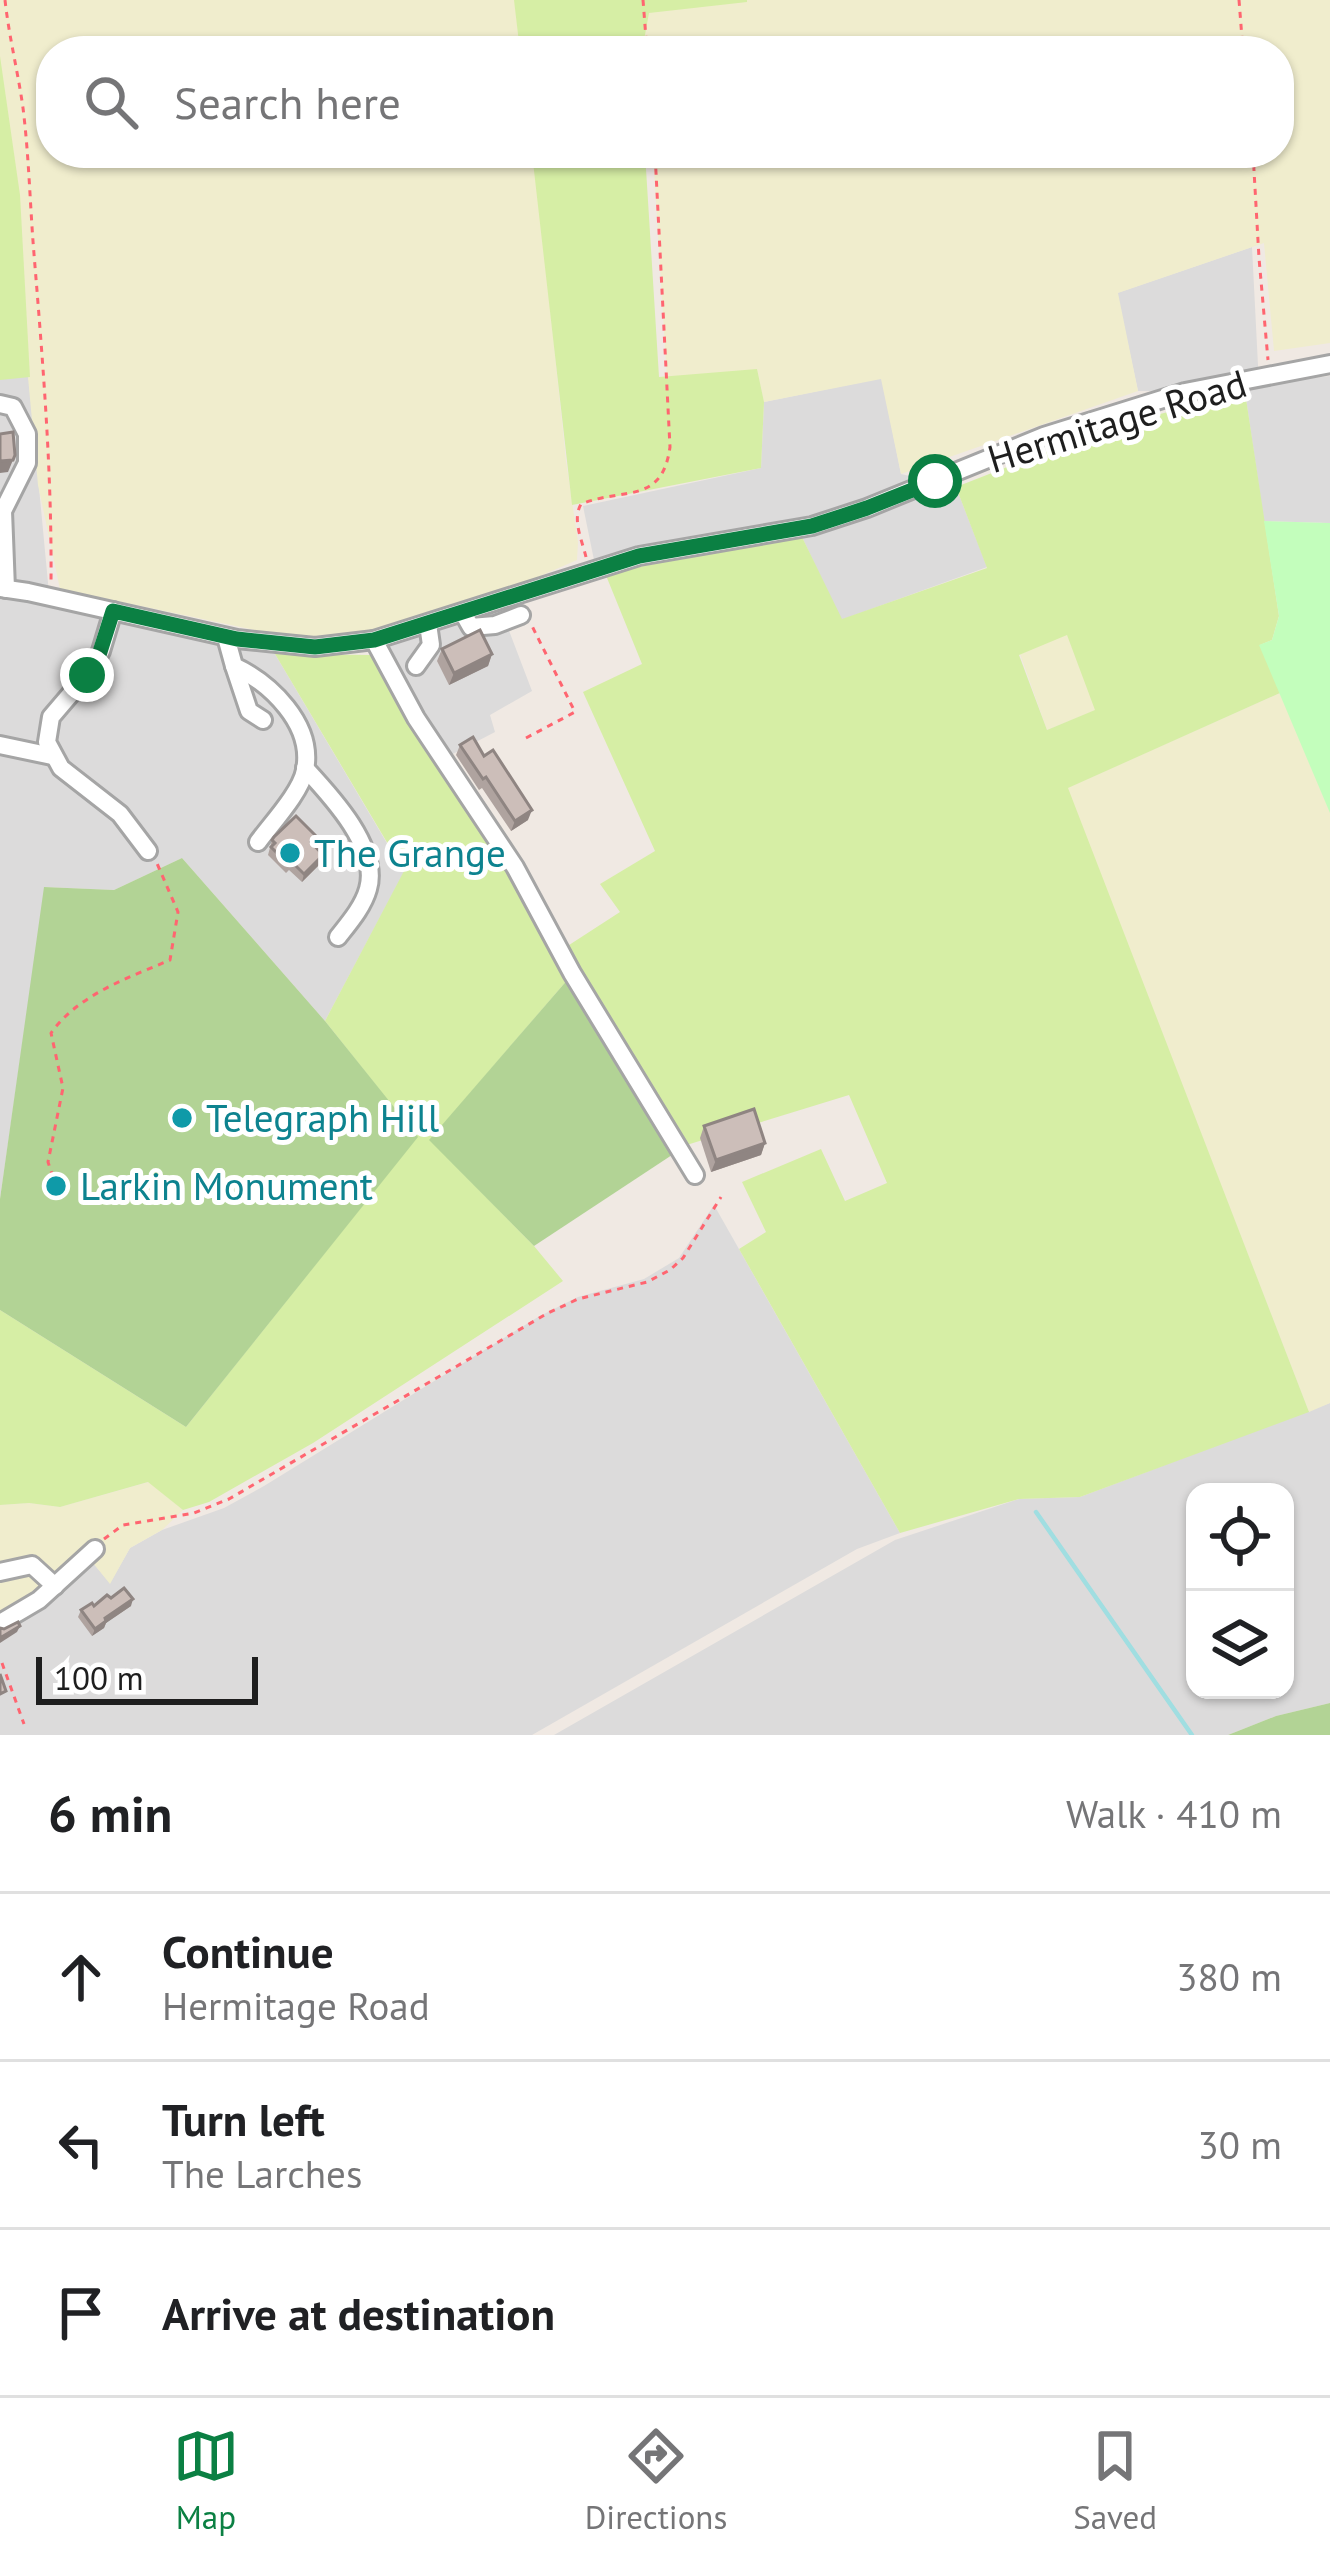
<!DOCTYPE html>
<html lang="en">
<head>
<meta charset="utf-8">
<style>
  body { margin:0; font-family:"PT Sans",sans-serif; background:#f6f6f6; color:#202124 }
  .controls { position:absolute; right:36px; bottom:36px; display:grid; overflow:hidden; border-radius:24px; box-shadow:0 3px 9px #0004 }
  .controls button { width:108px; height:108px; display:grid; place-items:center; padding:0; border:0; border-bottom:3px solid #e0e0e0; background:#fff; color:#202124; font:60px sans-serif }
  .scale { position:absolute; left:36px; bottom:30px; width:222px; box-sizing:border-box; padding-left:12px; border:6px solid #1e1e1e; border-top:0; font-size:33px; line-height:42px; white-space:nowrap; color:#1e1e1e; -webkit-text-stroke:9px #fff; paint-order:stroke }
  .stop { position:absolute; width:36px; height:36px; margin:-27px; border:9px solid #0b8043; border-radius:50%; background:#fff }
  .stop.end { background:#0b8043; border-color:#fff; box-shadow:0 3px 12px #0008 }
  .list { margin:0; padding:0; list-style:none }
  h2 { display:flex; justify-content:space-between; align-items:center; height:156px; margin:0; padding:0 48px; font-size:51px }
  h2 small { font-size:39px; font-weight:400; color:#757577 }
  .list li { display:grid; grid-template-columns:78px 1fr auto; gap:36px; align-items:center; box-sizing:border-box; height:168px; padding:0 48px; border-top:3px solid #e0e0e0 }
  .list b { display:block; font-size:45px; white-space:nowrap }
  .list p { margin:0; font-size:39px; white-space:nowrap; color:#757577 }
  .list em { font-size:39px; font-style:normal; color:#757577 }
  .icon { flex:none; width:66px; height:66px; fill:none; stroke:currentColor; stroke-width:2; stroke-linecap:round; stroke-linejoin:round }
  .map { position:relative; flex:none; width:1330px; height:1735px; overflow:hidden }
  .search { position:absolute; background:#fff; box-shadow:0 3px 9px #0004; left:36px; right:36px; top:36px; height:132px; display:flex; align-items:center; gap:30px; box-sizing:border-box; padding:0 42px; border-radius:48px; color:#757577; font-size:45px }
  .sheet { height:660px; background:#fff }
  nav { display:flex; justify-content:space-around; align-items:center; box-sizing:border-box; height:168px; border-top:3px solid #e0e0e0; background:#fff; font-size:33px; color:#757577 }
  nav a { display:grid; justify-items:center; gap:6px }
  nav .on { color:#0b8043 }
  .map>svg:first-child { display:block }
  .residential { fill:#dcdbdb; fill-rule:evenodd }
  .farmland { fill:#f0edcd }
  .grass { fill:#d6eea5; fill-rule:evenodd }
  .forest { fill:#b2d395 }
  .park { fill:#c3febc }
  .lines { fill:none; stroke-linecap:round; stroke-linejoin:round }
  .stream { stroke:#a0dee1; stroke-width:4.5 }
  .minor-casing { stroke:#a5a5a5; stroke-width:22 }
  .path { stroke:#ff6570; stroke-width:3; stroke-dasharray:6 6; stroke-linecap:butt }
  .minor { stroke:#fff; stroke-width:16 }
  .wall { fill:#afa39f }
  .shaded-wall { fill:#8f8582 }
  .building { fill:#ccbeb9; stroke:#8f8582; stroke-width:3 }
  .route { stroke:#0b8043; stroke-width:15 }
  .culture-dot { fill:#0f9aa8; stroke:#fff; stroke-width:4.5 }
  .labels { text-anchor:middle; stroke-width:10; stroke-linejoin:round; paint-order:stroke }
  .street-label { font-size:39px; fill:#1e1e1e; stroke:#fff }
  .culture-label { font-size:39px; fill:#0d838f; stroke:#fff; text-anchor:start }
</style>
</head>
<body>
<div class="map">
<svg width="1330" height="1735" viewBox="0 0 1330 1735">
  <rect width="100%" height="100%" fill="#f0e9e3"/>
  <g class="residential">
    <path d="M0,75l50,529 225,50 129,218 -79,149 -143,-163 -68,32 -69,-3 -45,312z"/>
    <path d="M1252,247l7,138 71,-9v147l-66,-2 -19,-129 -107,-1 -21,-98z"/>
    <path d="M882,378l19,96 55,13 31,80 -146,53 -46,-98 -201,38 -11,-54 178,-38 3,-66z"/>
    <path d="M500,607l32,84 -42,24 5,17 -48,25 -63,-109z"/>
    <path d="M714,1205l186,328 -43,16 -325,186h-532v-107l93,-65 17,20 20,-35 32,-18 62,-22 40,-22 274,-169 40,-20 66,-18 35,-21z"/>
    <path d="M1330,1403v300l-54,13 -48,19h-674l341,-195 124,-41 61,-2zM1195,1492h90v198h-90z"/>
  </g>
  <g class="farmland">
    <path d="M0,0h516l5,51h-470v102h483l32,308 12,81 -1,18 -76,33 -146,43 -62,2 -233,-49 -22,-104 -38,-410z"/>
    <path d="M747,0h583v343l-56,8 -10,-108 -146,50 20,98 -237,83 -20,-95 -117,23 -8,-32 -89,9 -14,-226h626v-102h-633l-3,-47z"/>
    <path d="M1067,634l29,76 -49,20 -27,-76z"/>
    <path d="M1280,693l50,119v591l-21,9 -242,-624z"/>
    <path d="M149,1482l34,28 -21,20 -32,18 -20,36 -17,-21 -93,65v-123l29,-2 31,4z"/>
  </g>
  <g class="grass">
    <path d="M514,0h233v2l-98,11 -7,38h-122z"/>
    <path d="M0,56l20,139 10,182 -30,3z"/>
    <path d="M532,153h113l14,224 98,-8 7,33 -3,66 -189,37z"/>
    <path d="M1245,392l34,224 -7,24 -12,5 20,48 -212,95 241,624 -229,85 -61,2 -119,34 -161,-284 27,-17 -24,-50 79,-33 24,52 42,-18 -38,-88 -169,52 -114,-200 54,-35 -20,-28 55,-33 -72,-159 59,-28 -37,-91 197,-36 40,82 145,-51 -31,-81 154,-60zM1067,635l28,75 -48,20 -28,-75z"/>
    <path d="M275,654l97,1 146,233 51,90 -139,162 104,106 29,35 -250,162 -104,59 -26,8 -35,-28 -88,25 -31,-4 -29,2v-195l186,117 231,-290 -92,-116 79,-150z"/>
  </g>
  <g class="forest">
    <path d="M182,858l143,163 93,116 -232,290 -186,-117v-111l44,-312 70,3z"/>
    <path d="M569,978l103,177 -138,91 -105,-106z"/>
    <path d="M1330,1703v32h-102l48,-19z"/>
  </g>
  <path class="park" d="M1264,521l66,2v290l-71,-168 13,-5 7,-24z"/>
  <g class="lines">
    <path class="stream" d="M1036,1512l156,223"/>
    <g class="minor-casing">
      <g id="minor">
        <path d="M0,404l13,3 14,27v29l-24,48 3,78"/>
        <path d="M0,588l28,4 209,47 78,8 59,-7 265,-84 173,-30 55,-18 177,-72 141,-44 145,-28"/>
        <path d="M113,611l-12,40 -9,18 -41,48 -4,25 14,26 59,46 28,37"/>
        <path d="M463,613l8,14 24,-2 26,-10"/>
        <path d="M226,637l8,29c36,17 80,58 71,104 -4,22 -33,53 -47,72"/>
        <path d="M374,640l42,78 99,149 57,106 123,202"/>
        <path d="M234,666l15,45 14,9"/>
        <path d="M416,666l15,-21 -3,-21"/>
        <path d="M0,745l52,11"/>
        <path d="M305,768c26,28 75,80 63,121 -5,18 -19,34 -30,48"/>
        <path d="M0,1572l32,-7 23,21"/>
        <path d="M0,1623l39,-23 56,-51"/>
      </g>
    </g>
    <g class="path">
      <path d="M5,0c4,37 13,72 18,108 6,48 7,98 11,146 9,110 18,219 17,329"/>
      <path d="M643,0l4,51"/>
      <path d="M1239,0l4,51"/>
      <path d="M1253,153l6,105 9,102"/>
      <path d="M586,557c-4,-17 -14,-37 -5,-53 43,-17 81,1 89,-57l-15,-294"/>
      <path d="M526,738l49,-26 -44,-88"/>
      <path d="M53,1177l-5,-15 15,-74 -12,-55c28,-39 77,-55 119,-73l8,-48 -22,-51"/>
      <path d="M104,1539l19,-14 71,-12 35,-14 319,-186 30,-14 69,-17 23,-12 13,-12 38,-61"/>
      <path d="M2,1663l22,61"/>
    </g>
    <use href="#minor" class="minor"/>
  </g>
  <g class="wall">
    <path d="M442,649l50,5 -4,12 -39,19 -12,-24z"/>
    <path d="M460,745l68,75 -17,11 -29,-43 -3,2 -23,-35z"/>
    <path d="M272,840l41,5 8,18 -19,19 -13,-12 -3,3 -18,-18z"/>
    <path d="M704,1126l61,17 -4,12 -50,17 -11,-34z"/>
    <path d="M111,1598l20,8 -25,17 -2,5 -12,8 -14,-19 3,-7z"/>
  </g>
  <g class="shaded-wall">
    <path d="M13,460l-5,12 -8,1v-12z"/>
    <path d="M492,654l-4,12 -39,19 5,-12z"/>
    <path d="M532,810l-4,10 -17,11 4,-10z"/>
    <path d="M323,855l-2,8 -19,19 2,-8z"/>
    <path d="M765,1143l-4,12 -50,17 5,-12z"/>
    <path d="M133,1599l-2,7 -25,17 -2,5 -12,8 3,-7 10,-11z"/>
    <path d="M20,1626l-3,6 -17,11v-5z"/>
  </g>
  <g class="building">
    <path d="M13,432l2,23 -2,5 -13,1v-27z"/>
    <path d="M480,630l12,24 -38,19 -12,-24z"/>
    <path d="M473,737l11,19 9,-6 39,60 -17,11 -29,-44 -3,2 -23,-34z"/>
    <path d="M296,816l20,20 -5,6 12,13 -19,19 -12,-12 -3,3 -18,-18 4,-4 -3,-3 2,-3z"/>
    <path d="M754,1109l11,34 -49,17 -12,-34z"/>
    <path d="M124,1588l9,11 -28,19 1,3 -11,8 -14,-19 11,-7 2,3 13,-11 4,3z"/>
    <path d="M18,1622l2,4 -20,12v-10l4,1z"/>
    <path d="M0,1674l6,17 -6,3z"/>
  </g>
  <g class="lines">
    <path class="route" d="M87,675l11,-17 15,-47 124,28 78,8 59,-7 265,-84 173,-30 55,-18 68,-27"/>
  </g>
  <g class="culture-dot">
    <circle cx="290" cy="853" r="12"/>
    <circle cx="182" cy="1118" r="12"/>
    <circle cx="56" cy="1186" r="12"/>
  </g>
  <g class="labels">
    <g class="street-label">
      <text transform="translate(1117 421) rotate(-17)" y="14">Hermitage Road</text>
    </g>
    <g class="culture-label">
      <text x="314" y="867">The Grange</text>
      <text x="206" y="1132">Telegraph Hill</text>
      <text x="80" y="1200">Larkin Monument</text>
    </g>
  </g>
</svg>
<div class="controls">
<button><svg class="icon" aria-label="locate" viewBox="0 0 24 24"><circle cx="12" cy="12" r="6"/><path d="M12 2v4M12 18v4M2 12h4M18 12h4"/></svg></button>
<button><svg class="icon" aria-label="layers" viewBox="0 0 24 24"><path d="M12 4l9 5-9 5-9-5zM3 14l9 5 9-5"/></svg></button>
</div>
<div class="scale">100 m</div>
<div class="stop" style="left:935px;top:481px"></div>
<div class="stop end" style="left:87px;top:675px"></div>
<div class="search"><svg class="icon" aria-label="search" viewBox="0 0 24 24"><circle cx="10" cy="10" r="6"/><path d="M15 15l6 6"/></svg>Search here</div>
</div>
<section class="sheet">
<h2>6 min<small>Walk · 410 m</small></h2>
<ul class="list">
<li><svg class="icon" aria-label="ahead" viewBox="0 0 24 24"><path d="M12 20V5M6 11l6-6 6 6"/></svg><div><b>Continue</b><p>Hermitage Road</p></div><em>380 m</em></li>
<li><svg class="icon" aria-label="left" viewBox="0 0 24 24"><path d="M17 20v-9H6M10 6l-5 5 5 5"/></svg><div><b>Turn left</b><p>The Larches</p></div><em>30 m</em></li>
<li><svg class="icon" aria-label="arrive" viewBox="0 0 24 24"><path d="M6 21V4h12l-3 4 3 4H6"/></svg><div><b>Arrive at destination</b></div></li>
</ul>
</section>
<nav>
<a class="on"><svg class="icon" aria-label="map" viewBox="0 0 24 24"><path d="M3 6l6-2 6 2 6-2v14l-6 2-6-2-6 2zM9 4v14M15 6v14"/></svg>Map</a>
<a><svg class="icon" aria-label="directions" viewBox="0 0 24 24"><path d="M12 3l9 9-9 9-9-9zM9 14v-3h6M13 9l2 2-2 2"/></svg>Directions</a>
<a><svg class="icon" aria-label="saved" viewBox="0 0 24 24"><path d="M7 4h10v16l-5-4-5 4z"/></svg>Saved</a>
</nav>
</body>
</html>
